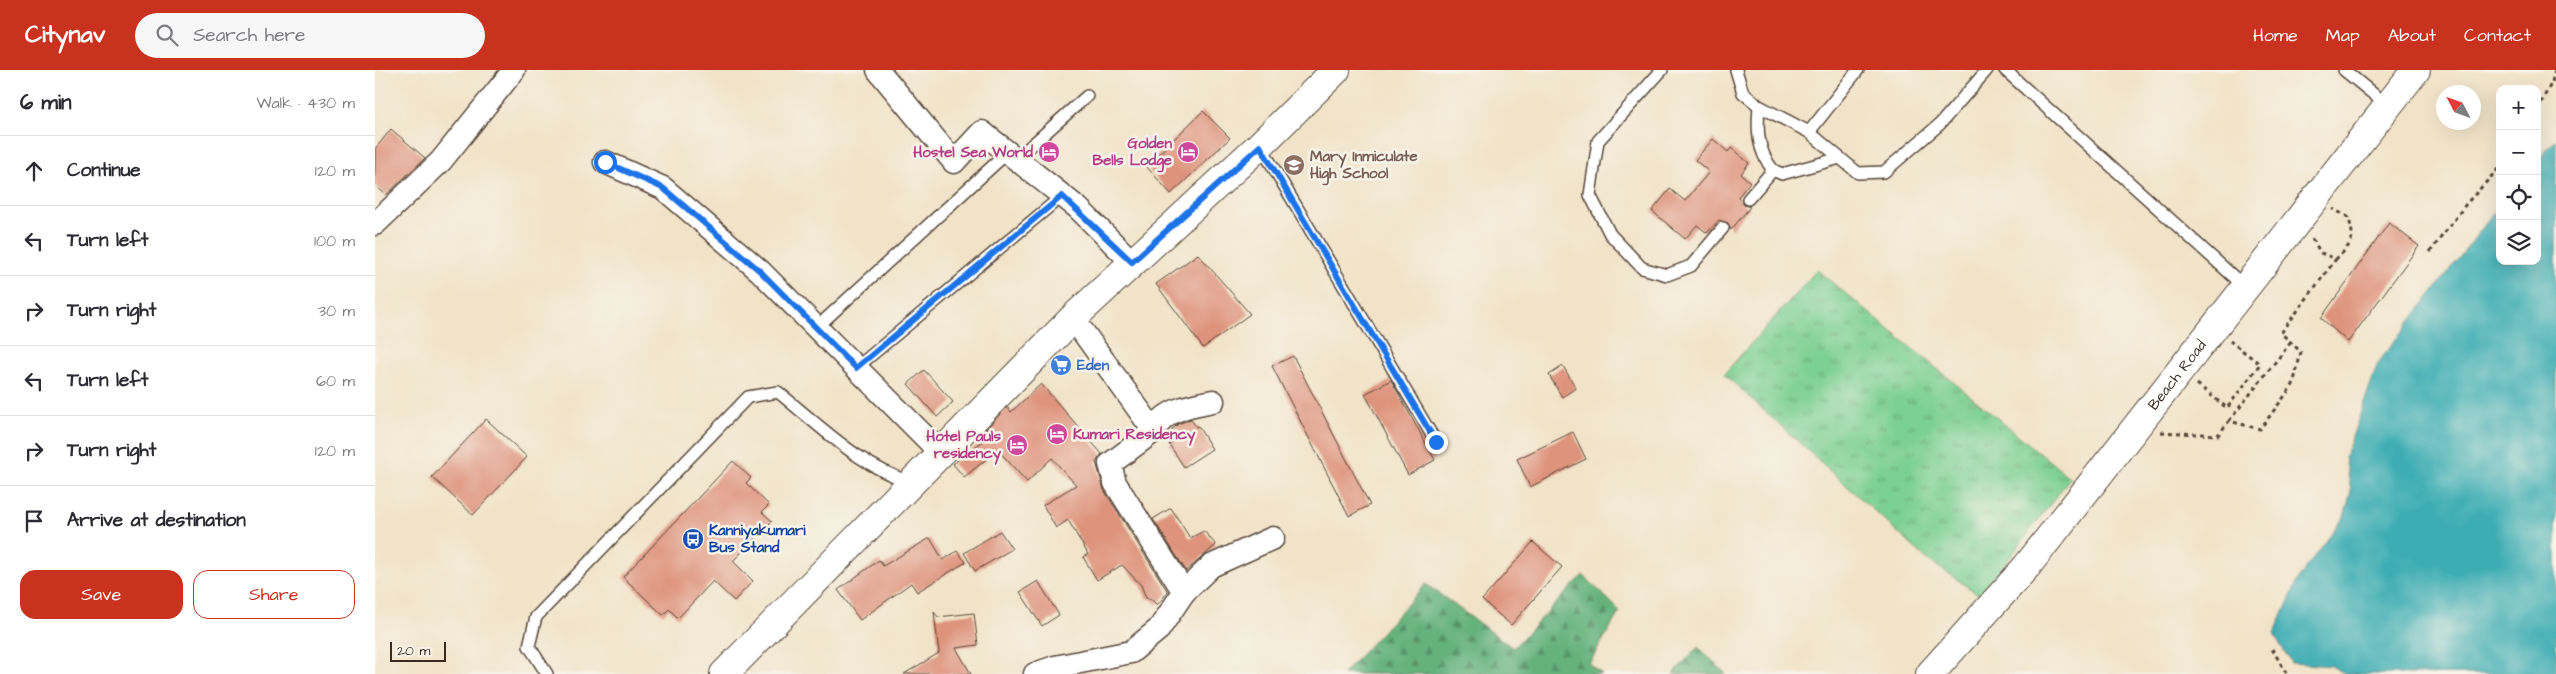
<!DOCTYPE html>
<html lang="en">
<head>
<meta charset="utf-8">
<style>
  body { margin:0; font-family:"Architects Daughter",sans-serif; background:#f7f7f7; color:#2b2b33 }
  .controls { position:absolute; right:15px; top:15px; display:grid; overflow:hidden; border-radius:10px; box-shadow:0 5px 20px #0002 }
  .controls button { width:45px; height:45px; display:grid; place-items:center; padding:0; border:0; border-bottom:1px solid #e1e1e2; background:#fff; color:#2b2b33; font:25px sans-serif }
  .compass { position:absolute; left:2061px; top:15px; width:45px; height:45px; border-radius:50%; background:#fff; box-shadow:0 5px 20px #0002; rotate:311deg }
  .scale { position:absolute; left:15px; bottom:12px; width:56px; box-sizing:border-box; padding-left:5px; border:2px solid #3b2a1e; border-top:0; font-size:14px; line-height:18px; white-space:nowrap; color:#3b2a1e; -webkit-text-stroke:4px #f7f3e8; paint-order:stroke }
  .stop { position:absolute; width:15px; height:15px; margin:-11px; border:4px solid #1a73e8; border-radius:50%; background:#fff }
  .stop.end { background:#1a73e8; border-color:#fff; box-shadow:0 1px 5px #0008 }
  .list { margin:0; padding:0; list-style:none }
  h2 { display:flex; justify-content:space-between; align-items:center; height:65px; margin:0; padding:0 20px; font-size:21px }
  h2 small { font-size:16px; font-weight:400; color:#7c7c81 }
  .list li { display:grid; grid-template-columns:32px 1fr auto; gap:15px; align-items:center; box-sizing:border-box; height:70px; padding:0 20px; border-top:1px solid #e1e1e2 }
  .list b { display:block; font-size:19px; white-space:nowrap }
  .list em { font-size:16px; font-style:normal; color:#7c7c81 }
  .actions { display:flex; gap:10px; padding:15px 20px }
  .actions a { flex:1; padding:11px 0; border:1px solid #c8321e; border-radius:15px; text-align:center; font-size:18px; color:#c8321e }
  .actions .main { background:#c8321e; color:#fff }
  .icon { flex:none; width:28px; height:28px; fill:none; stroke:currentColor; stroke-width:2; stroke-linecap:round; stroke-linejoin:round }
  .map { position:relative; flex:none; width:2181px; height:604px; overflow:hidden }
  header { display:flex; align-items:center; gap:30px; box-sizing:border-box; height:70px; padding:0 25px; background:#c8321e; color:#fff }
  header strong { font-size:24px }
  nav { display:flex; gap:28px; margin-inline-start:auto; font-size:18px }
  .search { width:350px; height:45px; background:#f7f7f7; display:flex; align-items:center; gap:12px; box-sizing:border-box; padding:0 18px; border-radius:28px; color:#7c7c81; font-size:19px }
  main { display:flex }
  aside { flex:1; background:#fff }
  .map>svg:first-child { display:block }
  .grass { fill:url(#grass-tufts); stroke:#5c7d58 }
  .forest { fill:url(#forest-firs); stroke:#506e4e }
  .water { fill:#3cadb4; stroke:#3c6c69 }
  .building { fill:#de937b }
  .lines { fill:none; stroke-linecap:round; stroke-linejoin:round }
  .service-casing { stroke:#564638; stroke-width:14 }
  .minor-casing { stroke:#564638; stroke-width:25 }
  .tertiary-casing { stroke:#564638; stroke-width:30 }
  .primary-casing { stroke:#564638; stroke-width:30 }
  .path { stroke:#564638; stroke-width:3; stroke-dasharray:4 4; stroke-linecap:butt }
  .service { stroke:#fff; stroke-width:11 }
  .minor { stroke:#fff; stroke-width:22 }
  .tertiary { stroke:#fff; stroke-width:28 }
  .primary { stroke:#fff; stroke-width:28 }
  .route { stroke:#1a73e8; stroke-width:6 }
  .labels { text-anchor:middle; stroke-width:5; stroke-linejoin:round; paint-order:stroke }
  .hotel-label { font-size:15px; font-weight:bold; fill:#b23c85; stroke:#f7f3e8; text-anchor:end }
  .education-label { font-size:15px; font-weight:bold; fill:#785e54; stroke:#f7f3e8; text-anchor:start }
  .shop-label { font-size:15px; font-weight:bold; fill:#366cbe; stroke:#f7f3e8; text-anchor:start }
  .street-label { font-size:15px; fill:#3b2a1e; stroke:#f7f3e8 }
  .transit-label { font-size:15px; font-weight:bold; fill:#164399; stroke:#f7f3e8; text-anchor:start }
</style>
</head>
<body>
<header>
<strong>Citynav</strong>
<div class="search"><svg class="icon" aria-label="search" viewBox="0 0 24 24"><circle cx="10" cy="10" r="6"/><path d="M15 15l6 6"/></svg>Search here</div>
<nav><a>Home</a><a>Map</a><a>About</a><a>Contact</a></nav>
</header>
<main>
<aside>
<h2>6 min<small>Walk · 430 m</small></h2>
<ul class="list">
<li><svg class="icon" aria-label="ahead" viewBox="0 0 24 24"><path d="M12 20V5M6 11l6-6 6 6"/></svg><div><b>Continue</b></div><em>120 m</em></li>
<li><svg class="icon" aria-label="left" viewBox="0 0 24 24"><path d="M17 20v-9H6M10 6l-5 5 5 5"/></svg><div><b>Turn left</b></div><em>100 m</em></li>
<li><svg class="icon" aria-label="right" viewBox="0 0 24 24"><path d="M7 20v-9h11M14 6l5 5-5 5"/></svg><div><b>Turn right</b></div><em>30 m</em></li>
<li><svg class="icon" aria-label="left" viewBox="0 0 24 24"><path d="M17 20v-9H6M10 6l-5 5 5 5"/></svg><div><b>Turn left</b></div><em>60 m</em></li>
<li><svg class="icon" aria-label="right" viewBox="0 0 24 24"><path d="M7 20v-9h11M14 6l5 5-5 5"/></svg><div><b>Turn right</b></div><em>120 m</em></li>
<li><svg class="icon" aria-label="arrive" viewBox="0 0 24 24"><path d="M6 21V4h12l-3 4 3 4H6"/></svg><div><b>Arrive at destination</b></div></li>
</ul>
<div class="actions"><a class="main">Save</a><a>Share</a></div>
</aside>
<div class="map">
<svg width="2181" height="604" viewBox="0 0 2181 604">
  <defs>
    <pattern id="grass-tufts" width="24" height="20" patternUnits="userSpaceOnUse" patternTransform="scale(1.25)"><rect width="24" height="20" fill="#7cd093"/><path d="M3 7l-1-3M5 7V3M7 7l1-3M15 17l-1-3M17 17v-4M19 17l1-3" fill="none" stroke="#67a977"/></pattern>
    <pattern id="forest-firs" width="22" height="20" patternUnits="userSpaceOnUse" patternTransform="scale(1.25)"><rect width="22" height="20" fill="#65b27d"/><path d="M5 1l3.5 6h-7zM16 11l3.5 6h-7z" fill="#549166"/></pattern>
  </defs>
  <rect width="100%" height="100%" fill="#f7f3e8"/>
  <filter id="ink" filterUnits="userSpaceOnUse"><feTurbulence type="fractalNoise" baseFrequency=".02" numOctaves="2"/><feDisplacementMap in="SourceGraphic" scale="10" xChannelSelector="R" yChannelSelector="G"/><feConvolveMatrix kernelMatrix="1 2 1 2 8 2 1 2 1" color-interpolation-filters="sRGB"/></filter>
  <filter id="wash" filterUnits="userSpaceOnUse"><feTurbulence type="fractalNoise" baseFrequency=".0096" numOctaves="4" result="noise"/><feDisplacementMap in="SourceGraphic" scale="20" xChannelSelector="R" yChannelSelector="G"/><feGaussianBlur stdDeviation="1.12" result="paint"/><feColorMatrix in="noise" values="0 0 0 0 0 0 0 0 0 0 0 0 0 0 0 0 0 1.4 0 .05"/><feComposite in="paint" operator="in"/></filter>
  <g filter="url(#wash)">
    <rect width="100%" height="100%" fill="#f1e3c8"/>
    <path class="grass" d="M1442,200l253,208 -89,118 -54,-37 -203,-185z"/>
    <g class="forest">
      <path d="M1208,505l37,36 -31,53 13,10h-259l83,-90 87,64z"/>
      <path d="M1323,577l28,27h-53z"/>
    </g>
    <path class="water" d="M2181,69v535h-210l-15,-8 -40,-3 -17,-29 26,-58 44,-59 7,-26 -6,-34 33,-94 122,-158v56h37v-100z"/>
    <g id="blocks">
      <g class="building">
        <path d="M828,41l27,27 -59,56 -25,-28z"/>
        <path d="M16,59l34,29 -39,37 -11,-10v-36z"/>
        <path d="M1338,69l15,13 3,-4 18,15 -8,11 9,8 -12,15 6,8 6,2 -19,23 -3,-7 -9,-3 -12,13 -10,-8 -12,14 -33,-28 18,-22 15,12 24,-29 -14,-12z"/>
        <path d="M2014,153l30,23 -71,96 -27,-24z"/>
        <path d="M823,184l52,60 -47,34 -47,-64z"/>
        <path d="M918,286l77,149 -21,11 -77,-150z"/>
        <path d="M1188,296l13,22 -14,9 -13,-22z"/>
        <path d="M549,300l29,32 -16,15 -29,-33z"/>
        <path d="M1016,310l44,80 -27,15 -43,-81z"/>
        <path d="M666,314l61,70 -6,8 8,28 64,102 -11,13 -5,-5 -6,-2 -5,-13 -19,-20 -25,15 -14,-23 5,-3 -20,-34 -12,8 -13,-23 33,-20 -24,-27 -25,24 -29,-32 -34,27 -11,-13 34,-26 -5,-5 25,-26 4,5z"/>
        <path d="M111,349l41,38 -54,58 -41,-38z"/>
        <path d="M816,349l5,8 2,-1 14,23 -28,18 -15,-23 3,-2 -5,-7 11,-11z"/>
        <path d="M1198,362l13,27 -56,28 -13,-28z"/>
        <path d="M358,391l18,17 -5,5 23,22 -7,7 10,9 -39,40 20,20 -19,20 -21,-20 -35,37 -9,-9 -6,6 -40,-38z"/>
        <path d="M796,438l19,30 14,-7 12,14 -30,26 -33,-52z"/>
        <path d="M625,461l12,18 -37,22 -11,-18z"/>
        <path d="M555,468l13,22 14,-9 9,11 -49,30 -6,-9 -51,37 -22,-30 41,-30 4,6z"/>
        <path d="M1158,472l29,25 -51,58 -29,-25z"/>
        <path d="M663,511l21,34 -17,11 -22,-34z"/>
        <path d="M559,542l4,5 36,-4 4,32 -22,3 15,26h-67l35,-21z"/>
      </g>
    </g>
  </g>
  <g filter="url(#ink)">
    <use href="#blocks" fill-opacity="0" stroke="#564638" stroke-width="1"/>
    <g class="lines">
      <g class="service-casing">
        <g id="service">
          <path d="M1287,0l-64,71 -8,54 20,39 32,34 25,7 24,-9 32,-38"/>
          <path d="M1361,0l7,23 16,13 50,26 49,41 26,-1 56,-48 47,-54"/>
          <path d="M1630,0l240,217"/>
          <path d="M1969,0l44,36"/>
          <path d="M1434,62l49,-62"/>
          <path d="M885,75l176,297"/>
          <path d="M641,89l71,-63"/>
          <path d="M1398,100l9,4 58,-16"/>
          <path d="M1373,129l25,-29c-16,-20 -16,-40 -14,-64"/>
          <path d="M441,258l192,-176"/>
          <path d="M481,298l206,-172"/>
          <path d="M172,604l-18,-28 7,-29 212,-220 30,-5c40,32 83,76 133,90"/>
        </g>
      </g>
      <g class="minor-casing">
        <g id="minor">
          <path d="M503,0l76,92 28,-30 96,76 54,54"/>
          <path d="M230,92l58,26 97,83 180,181"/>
          <path d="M0,154l66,-63 73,-91"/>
          <path d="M698,248l81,113 -44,33 5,19 69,109"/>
          <path d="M779,361c10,-22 38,-26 59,-30"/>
          <path d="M660,604l20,-7 76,-15 28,-23 25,-37 27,-26 62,-28"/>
        </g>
      </g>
      <g class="tertiary-casing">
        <g id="tertiary">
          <path id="s1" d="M1555,604l97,-108 389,-496"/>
        </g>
      </g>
      <g class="primary-casing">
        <path id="primary" d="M349,604l349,-356 187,-173 76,-75"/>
      </g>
      <g class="path">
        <path d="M2162,40l15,-28 3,-12"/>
        <path d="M1937,169l9,14 15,6c16,-15 20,-20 12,-42l-15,-8"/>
        <path d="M2055,182l36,-48 34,-37"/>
        <path d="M1822,314l30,24 33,-44 -30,-23"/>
        <path d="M1854,351l62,-79"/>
        <path d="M1786,362l57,3 11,-14 31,8 33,-44 8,-33 -20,-19 55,-74"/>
        <path d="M1897,579l15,25"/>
      </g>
      <use href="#service" class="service"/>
      <use href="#minor" class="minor"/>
      <use href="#tertiary" class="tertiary"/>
      <use href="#primary" class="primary"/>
    </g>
  </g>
  <g class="lines" filter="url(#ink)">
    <path class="route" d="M230,92l58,26 97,83 96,97 206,-172 70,66 128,-116 176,296"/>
  </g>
  <defs>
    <g id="hotel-disc" transform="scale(1.125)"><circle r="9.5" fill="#d1479c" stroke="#f7f3e8"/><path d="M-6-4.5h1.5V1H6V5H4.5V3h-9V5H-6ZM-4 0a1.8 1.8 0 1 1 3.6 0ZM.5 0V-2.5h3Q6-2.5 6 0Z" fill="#fff"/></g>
    <g id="school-disc" transform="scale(1.125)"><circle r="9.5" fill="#8d6e63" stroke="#f7f3e8"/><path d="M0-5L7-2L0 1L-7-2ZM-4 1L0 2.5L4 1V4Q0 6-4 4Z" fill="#fff"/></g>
    <g id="supermarket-disc" transform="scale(1.125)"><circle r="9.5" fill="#3f7fe0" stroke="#f7f3e8"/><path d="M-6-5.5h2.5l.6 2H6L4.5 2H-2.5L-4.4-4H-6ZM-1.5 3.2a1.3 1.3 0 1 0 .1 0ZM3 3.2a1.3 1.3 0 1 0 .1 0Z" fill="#fff"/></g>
    <g id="bus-disc" transform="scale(1.125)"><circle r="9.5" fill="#1a4fb4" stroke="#f7f3e8"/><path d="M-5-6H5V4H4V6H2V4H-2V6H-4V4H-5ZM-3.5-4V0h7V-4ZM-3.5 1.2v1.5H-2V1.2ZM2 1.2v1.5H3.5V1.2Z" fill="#fff"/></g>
  </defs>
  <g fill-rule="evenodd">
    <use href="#hotel-disc" x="674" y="82"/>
    <use href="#hotel-disc" x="813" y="82"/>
    <use href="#school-disc" x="919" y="95"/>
    <use href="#supermarket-disc" x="686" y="295"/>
    <use href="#hotel-disc" x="682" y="364"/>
    <use href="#hotel-disc" x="642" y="375"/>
    <use href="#bus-disc" x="318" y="469"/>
  </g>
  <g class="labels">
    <g class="hotel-label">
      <text x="797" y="78">Golden<tspan x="797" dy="17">Bells Lodge</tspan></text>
      <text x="658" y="87">Hostel Sea World</text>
      <text x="698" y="369" text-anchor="start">Kumari Residency</text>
      <text x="626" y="371">Hotel Pauls<tspan x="626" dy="17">residency</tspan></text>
    </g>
    <g class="education-label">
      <text x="935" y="91">Mary Inmiculate<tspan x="935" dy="17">High School</tspan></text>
    </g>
    <g class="shop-label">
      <text x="702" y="300">Eden</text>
    </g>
    <g class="street-label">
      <text dy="5" stroke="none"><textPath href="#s1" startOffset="388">Beach Road</textPath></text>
    </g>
    <g class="transit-label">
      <text x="334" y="465">Kanniyakumari<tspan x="334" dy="17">Bus Stand</tspan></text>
    </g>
  </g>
</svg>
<div class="controls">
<button>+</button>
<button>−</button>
<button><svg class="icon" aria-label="locate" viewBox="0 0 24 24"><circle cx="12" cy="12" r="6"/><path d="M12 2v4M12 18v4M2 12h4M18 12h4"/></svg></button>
<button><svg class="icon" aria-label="layers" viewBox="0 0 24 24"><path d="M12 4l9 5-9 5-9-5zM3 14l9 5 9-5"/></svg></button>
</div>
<svg class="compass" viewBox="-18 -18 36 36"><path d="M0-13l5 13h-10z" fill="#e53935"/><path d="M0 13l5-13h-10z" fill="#7c7c81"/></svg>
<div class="scale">20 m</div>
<div class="stop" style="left:230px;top:92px"></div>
<div class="stop end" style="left:1061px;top:372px"></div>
</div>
</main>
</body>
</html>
